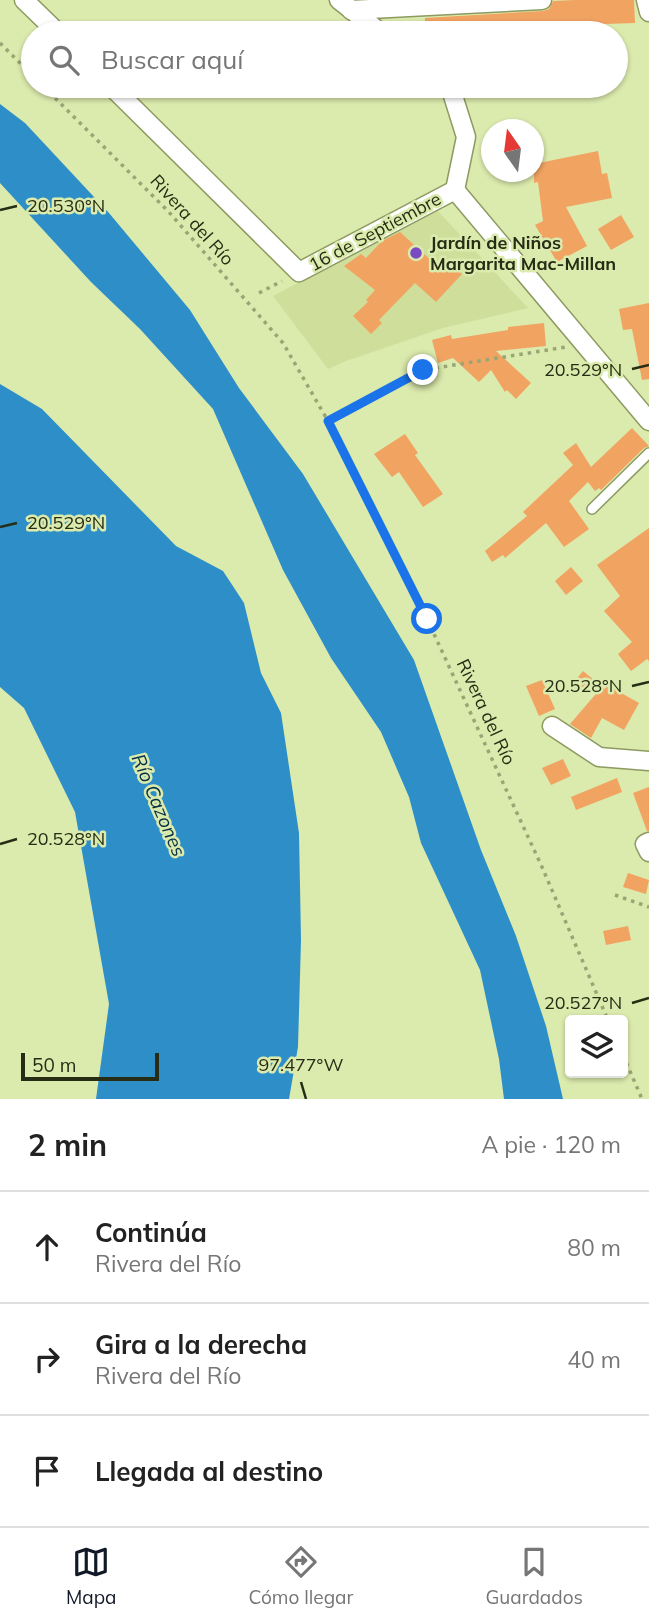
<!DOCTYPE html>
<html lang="es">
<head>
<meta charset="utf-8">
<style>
  body { margin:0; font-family:Mulish,sans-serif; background:#f2f2f2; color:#222 }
  .controls { position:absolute; right:21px; bottom:21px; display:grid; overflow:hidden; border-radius:7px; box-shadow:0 2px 5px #0004 }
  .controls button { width:63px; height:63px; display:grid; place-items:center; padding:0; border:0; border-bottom:2px solid #e0e0e0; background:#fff; color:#222; font:35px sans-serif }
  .compass { position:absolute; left:481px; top:119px; width:63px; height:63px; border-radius:50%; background:#fff; box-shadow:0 2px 5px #0004; rotate:346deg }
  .scale { position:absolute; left:21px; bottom:18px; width:138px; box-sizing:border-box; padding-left:7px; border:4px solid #272d15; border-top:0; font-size:19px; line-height:24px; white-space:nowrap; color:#272d15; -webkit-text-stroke:5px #dbeaad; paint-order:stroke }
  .stop { position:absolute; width:21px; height:21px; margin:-16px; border:5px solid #1a73e8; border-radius:50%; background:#fff }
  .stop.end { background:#1a73e8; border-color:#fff; box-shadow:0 2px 7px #0008 }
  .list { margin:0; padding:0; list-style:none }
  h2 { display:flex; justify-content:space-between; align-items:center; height:91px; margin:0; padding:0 28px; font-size:30px }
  h2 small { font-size:23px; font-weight:400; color:#767676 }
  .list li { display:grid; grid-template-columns:46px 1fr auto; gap:21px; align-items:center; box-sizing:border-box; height:112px; padding:0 28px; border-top:2px solid #e0e0e0 }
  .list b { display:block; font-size:26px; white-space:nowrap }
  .list p { margin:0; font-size:23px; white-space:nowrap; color:#767676 }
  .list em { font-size:23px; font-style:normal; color:#767676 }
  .icon { flex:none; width:38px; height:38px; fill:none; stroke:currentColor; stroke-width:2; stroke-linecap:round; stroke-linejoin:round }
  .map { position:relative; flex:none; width:649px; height:1099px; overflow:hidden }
  .search { position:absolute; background:#fff; box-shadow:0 2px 5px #0004; left:21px; right:21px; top:21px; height:77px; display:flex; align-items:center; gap:18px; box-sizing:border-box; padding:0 24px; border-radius:38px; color:#767676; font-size:26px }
  .sheet { height:427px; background:#fff }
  nav { display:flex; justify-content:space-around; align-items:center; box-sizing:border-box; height:98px; border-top:2px solid #e0e0e0; background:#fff; font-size:19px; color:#767676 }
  nav a { display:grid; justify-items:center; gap:4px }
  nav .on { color:#111827 }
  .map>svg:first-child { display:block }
  .built { fill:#cfdf9b }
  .water { fill:#2e8fc8 }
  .building { fill:#f1a362 }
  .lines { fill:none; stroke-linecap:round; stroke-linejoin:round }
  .service-casing { stroke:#8d9a61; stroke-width:12 }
  .minor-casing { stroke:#8d9a61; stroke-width:21 }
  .path { stroke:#99a575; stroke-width:3.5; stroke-dasharray:3.5 5; stroke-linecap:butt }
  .service { stroke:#fff; stroke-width:9 }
  .minor { stroke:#fff; stroke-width:18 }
  .route { stroke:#1a73e8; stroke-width:9 }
  .ticks { fill:none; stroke:#272d15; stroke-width:2.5 }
  .poi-dot { fill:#7b49c1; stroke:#dbeaad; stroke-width:2.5 }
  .labels { text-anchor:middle; stroke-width:5; stroke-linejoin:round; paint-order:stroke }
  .street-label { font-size:18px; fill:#272d15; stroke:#dbeaad }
  .poi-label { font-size:18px; font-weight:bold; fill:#272d15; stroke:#dbeaad; text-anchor:start }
  .water-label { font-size:19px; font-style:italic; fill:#063047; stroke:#dbeaad }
  .ticks-label { font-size:18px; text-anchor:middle; fill:#272d15; stroke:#dbeaad; stroke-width:5; stroke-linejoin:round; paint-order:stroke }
</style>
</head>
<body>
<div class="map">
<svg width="649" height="1099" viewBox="0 0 649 1099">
  <rect width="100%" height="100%" fill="#dbeaad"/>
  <path class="built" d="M437,210l91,98 -85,20 -97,33 -18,8 -55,-73z"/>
  <g class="water">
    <path d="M0,104l25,19 84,90 81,97 49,78 64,86 111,186 67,190 35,86 30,90 17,73h-59l-5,-40 -19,-89 -59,-127 -12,-46 -28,-65 -50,-74 -48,-88 -70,-161 -73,-80 -49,-47 -91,-99z"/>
    <path d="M0,384l42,25 134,137 47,25 21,32 17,70 20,40 18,120 2,107 -3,107 -9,52h-193l13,-95 -34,-192 -51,-104 -24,-21z"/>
  </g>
  <g class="building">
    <path d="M575,0h59l1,23 -118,4v3l-29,2v-3l-63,3v-14l118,-7 6,-2 4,-8z"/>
    <path d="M598,151l4,23 5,-1 5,25 -46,9 21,39 -30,16 -22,-37 8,-4 -5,-39 -4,1v-19z"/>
    <path d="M621,215l13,22 -23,13 -13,-21z"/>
    <path d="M400,232l35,32 7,-8 20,18 -26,28 -21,-19 -36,37 3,3 -11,11 -18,-18 15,-14 -2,-2 9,-10 -31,-24 17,-12 5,4 16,-17z"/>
    <path d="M649,303v76l-7,1 -10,-51 -9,1 -4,-21z"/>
    <path d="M544,323l2,23 -50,5 35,32 -15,16 -9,-9 -2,2 -14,-22 -12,12 -26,-24 -15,5 -6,-23 19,-5 1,4 56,-9v-3z"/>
    <path d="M632,428l17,18 -5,2 -43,42 -2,-2 -4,3 -7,-9 -19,19 20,28 -25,18 -18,-24 -41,35 -2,-3 -11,7 -7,-11 42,-35 -4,-4 50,-47 -10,-12 13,-10 15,24z"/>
    <path d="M405,434l13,19 -3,2 28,39 -20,13 -24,-35 -7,5 -18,-23z"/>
    <path d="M649,528v133l-2,-2 -16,12 -13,-17 14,-12 -28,-31 16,-15 -23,-31z"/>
    <path d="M571,567l12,14 -17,14 -11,-14z"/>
    <path d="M583,671l22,18 2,-4 32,18 -15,27 -22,-12 -11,20 -21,-14 31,-36 -13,6 -14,-12z"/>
    <path d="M542,680l13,29 -16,7 -13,-30z"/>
    <path d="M563,759l8,17 -20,9 -9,-17z"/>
    <path d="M617,778l5,14 -46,18 -5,-13z"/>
    <path d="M649,787v44h-2l-14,-38z"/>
    <path d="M628,873l21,7 -3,14 -23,-7z"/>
    <path d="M628,926l3,14 -25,5 -3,-14z"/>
  </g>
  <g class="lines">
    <g class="service-casing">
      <path id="service" d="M592,509l57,-56"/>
    </g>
    <g class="minor-casing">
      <g id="minor">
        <path d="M24,0l34,33"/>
        <path d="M339,0l42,33"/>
        <path d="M646,0l3,12"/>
        <path d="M351,10l191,-10"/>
        <path d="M111,86l188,186 156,-82"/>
        <path d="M450,86l16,51 -11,53"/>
        <path d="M455,190l194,231"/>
        <path d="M552,726l47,31 50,4"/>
        <path d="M649,842l-4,2 4,8"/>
      </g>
    </g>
    <g class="path">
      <path d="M0,43l33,33"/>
      <path d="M43,86l125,125 115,132 45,78 99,198 115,248 66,153"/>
      <path d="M259,293l23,-12"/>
      <path d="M329,420l94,-50 143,-23"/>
      <path d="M615,895l34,12"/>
      <path d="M623,1055l19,44"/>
    </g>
    <use href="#service" class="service"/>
    <use href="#minor" class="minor"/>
  </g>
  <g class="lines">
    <path class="route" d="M423,370l-95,51 99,198"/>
  </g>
  <path class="ticks" d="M0,210l17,-4M632,369l17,-4M0,527l17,-4M632,686l17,-4M0,844l17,-5M632,1003l17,-5M301,1082l5,17"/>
  <circle class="poi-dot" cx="416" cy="253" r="7"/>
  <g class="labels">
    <g class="street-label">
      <text transform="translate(192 220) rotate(48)" y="6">Rivera del Río</text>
      <text transform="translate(375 232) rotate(-28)" y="6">16 de Septiembre</text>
      <text transform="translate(486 712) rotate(65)" y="6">Rivera del Río</text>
    </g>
    <g class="poi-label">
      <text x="430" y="249">Jardín de Niños<tspan x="430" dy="21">Margarita Mac-Millan</tspan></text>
    </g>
    <g class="water-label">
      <text transform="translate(159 805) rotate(67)" y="7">Río Cazones</text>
    </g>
  </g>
  <g class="ticks-label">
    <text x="66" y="212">20.530°N</text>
    <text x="583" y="376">20.529°N</text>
    <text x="66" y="529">20.529°N</text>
    <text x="583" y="692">20.528°N</text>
    <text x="66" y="845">20.528°N</text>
    <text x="583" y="1009">20.527°N</text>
    <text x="301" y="1071">97.477°W</text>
  </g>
</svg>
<div class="controls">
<button><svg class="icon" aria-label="layers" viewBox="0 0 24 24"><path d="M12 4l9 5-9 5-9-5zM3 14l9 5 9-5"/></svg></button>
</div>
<svg class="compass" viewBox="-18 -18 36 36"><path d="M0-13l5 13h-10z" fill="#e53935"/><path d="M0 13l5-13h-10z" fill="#767676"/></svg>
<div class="scale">50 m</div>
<div class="stop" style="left:427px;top:619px"></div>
<div class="stop end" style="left:423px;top:370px"></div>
<div class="search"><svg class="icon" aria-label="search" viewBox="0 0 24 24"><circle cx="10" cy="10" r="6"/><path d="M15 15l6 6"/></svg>Buscar aquí</div>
</div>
<section class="sheet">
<h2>2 min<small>A pie · 120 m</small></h2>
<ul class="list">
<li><svg class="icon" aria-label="ahead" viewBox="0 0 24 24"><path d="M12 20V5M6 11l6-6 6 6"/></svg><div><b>Continúa</b><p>Rivera del Río</p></div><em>80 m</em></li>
<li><svg class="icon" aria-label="right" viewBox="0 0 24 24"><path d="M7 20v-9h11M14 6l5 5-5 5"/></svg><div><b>Gira a la derecha</b><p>Rivera del Río</p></div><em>40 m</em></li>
<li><svg class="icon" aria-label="arrive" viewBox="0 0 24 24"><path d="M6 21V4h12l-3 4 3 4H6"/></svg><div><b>Llegada al destino</b></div></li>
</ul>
</section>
<nav>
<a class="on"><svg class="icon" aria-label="map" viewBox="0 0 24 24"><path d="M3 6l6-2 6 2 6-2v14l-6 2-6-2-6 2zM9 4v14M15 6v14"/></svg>Mapa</a>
<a><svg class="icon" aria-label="directions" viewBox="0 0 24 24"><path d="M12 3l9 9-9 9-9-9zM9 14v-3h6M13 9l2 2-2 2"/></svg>Cómo llegar</a>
<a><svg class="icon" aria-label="saved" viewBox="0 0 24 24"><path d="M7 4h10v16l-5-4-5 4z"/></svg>Guardados</a>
</nav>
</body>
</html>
